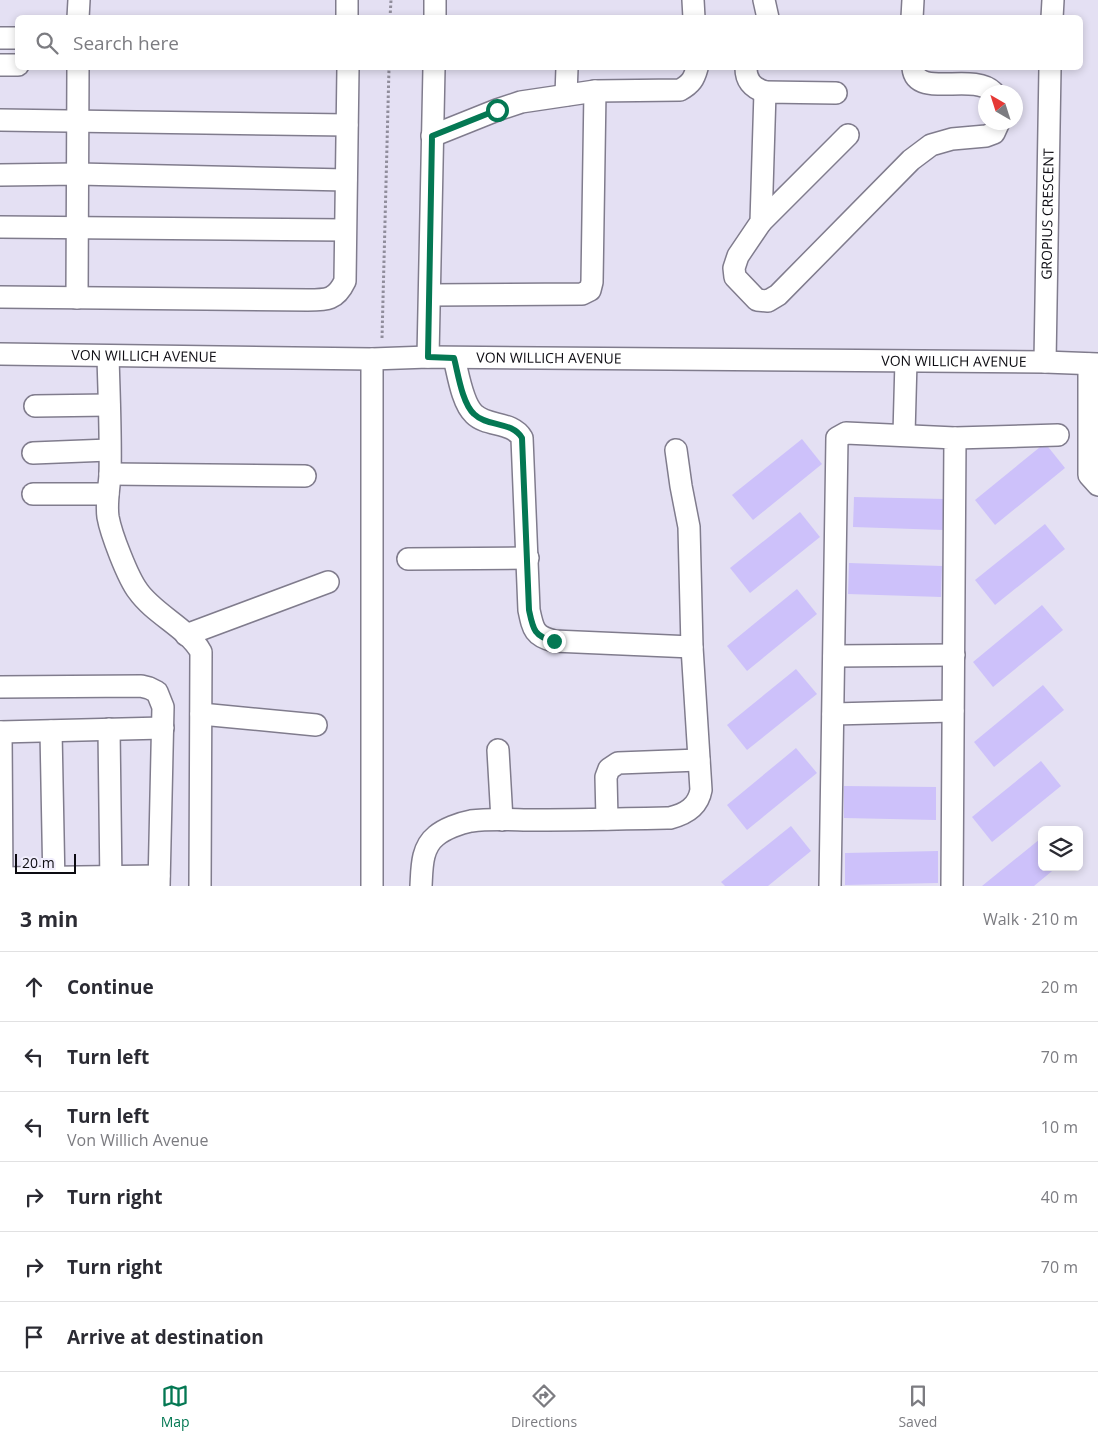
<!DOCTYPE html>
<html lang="en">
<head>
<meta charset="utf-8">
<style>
  body { margin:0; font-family:"Open Sans",sans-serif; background:#f2f2f3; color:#2b2b33 }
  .controls { position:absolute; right:15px; bottom:15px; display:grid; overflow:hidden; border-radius:8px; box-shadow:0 2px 8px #0003 }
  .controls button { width:45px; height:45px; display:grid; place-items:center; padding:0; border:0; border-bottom:1px solid #e1e1e2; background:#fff; color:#2b2b33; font:25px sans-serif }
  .compass { position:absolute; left:978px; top:85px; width:45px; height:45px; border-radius:50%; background:#fff; box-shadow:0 2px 8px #0003; rotate:321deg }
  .scale { position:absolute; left:15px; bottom:12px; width:61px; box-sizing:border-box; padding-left:5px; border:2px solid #0c0b11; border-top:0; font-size:14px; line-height:18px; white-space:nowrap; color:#0c0b11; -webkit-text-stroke:4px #f1eefd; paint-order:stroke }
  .stop { position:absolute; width:15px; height:15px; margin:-11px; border:4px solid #047853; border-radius:50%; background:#fff }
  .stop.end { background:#047853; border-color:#fff; box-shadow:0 1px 5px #0008 }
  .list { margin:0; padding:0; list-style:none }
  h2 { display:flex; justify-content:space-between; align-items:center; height:65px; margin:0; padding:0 20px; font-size:21px }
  h2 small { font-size:16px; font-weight:400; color:#7c7c81 }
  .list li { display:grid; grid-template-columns:32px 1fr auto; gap:15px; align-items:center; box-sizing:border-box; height:70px; padding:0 20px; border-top:1px solid #e1e1e2 }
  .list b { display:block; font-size:19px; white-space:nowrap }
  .list p { margin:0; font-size:16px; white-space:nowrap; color:#7c7c81 }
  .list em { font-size:16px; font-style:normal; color:#7c7c81 }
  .icon { flex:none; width:28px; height:28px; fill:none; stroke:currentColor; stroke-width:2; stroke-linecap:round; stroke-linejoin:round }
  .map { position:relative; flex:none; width:1098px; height:886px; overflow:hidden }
  .search { position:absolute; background:#fff; box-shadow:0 2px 8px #0003; left:15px; right:15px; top:15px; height:55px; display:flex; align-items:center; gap:12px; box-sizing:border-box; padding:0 18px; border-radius:8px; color:#7c7c81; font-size:19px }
  .sheet { height:485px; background:#fff }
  nav { display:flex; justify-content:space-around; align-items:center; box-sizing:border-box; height:70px; border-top:1px solid #e1e1e2; background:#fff; font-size:14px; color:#7c7c81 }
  nav a { display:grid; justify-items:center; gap:2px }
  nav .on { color:#047853 }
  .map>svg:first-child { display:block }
  .building { fill:#cdc1fa }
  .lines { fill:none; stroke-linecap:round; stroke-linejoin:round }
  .minor-casing { stroke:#807c8d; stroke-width:24 }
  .path { stroke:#908d9b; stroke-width:3; stroke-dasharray:2.5 2.5; stroke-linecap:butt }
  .minor { stroke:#fff; stroke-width:21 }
  .route { stroke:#047853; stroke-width:6 }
  .labels { text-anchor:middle; stroke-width:4; stroke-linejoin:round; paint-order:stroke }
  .street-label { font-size:14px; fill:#0c0b11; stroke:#f1eefd }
</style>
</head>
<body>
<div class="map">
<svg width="1098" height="886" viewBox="0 0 1098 886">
  <rect width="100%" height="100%" fill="#e4e0f3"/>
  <g class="building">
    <path d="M802,439l20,25 -69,56 -21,-25z"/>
    <path d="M1045,443l20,25 -70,57 -20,-25z"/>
    <path d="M854,497l91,2 -1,31 -91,-3z"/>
    <path d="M800,512l20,25 -70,56 -20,-25z"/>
    <path d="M1045,524l20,25 -70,56 -20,-25z"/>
    <path d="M849,563l93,3 -1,31 -93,-3z"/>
    <path d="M797,589l20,25 -70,57 -20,-25z"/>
    <path d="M1042,605l21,25 -70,57 -20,-25z"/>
    <path d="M796,669l21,25 -70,56 -20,-25z"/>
    <path d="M1043,685l21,25 -70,57 -20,-25z"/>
    <path d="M796,748l21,25 -70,57 -20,-25z"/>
    <path d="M1041,761l20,25 -69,56 -20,-25z"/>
    <path d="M844,786l92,1v33l-92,-2z"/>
    <path d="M791,826l20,25 -43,35h-43l-4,-4z"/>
    <path d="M1040,839l2,2v26h15l-23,19h-52z"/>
    <path d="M938,851v32l-93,2v-32z"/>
  </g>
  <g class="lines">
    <g class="minor-casing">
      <g id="minor">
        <path d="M347,0v18"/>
        <path d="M693,0l1,18"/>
        <path d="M764,0l4,18"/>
        <path d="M78,18l1,-18"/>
        <path d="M435,18v-18"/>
        <path d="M912,18l1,-18"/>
        <path d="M1052,18l1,-18"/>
        <path d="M0,38h18"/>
        <path d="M0,65h18"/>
        <path d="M746,68c0,13 7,20 19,24"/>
        <path d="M913,68c3,31 60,4 80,24"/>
        <path d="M836,93l-71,-1 -4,130 -23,34 -4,12 1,9 22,23 11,1 10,-6 133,-135 20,-15 21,-6 34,-3 8,-3 5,-11"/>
        <path d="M566,95l1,-27"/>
        <path d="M0,120l347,5"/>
        <path d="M432,136l65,-26 24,-8 74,-11 85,-1c11,-6 14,-11 17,-22"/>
        <path d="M0,175l78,-1 268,6"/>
        <path d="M761,222l87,-87"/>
        <path d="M0,227l345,3"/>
        <path d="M430,295l152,-1 8,-4 2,-8 3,-191"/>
        <path d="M0,297l308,3c19,0 28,0 37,-19l3,-213"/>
        <path d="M77,298l1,-230"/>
        <path id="s1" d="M0,354l372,5 56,-2 617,5 53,2"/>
        <path d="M108,356c1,39 3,79 2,119 -1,14 -4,28 -2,42 3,17 20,61 30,74 16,23 51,38 63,61l-1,234"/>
        <path d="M428,357l6,-289"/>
        <path d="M454,358c4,15 8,45 20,56 13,13 38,7 48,24l7,172c4,19 5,26 25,31l138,6"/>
        <path id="s2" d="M1045,362l5,-294"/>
        <path d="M1089,364v111l9,10"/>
        <path d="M35,406l74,-1"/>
        <path d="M904,434l2,-73"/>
        <path d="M955,438l103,-3"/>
        <path d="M33,453l76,-3"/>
        <path d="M110,474l195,2"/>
        <path d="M33,494h75"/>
        <path d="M408,559l120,-1"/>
        <path d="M186,635l142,-53"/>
        <path d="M834,656l120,-1"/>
        <path d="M0,687l141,-1 8,2 8,4 6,15 -4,179"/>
        <path d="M201,714l115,11"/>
        <path d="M833,714l120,-3"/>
        <path d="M109,729l2,157"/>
        <path d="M51,731l3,155"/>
        <path d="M0,732l163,-4"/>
        <path d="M1,732l1,154"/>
        <path d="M498,750l4,70"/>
        <path d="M607,819l-1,-42 3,-8 9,-6 81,-3"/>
        <path d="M0,878l159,-2"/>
        <path d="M372,886v-527"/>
        <path d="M421,886c1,-17 0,-38 15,-50 8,-7 24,-13 35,-15 21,-3 44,-1 65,-1 45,0 89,-1 134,-2 16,-4 28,-11 31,-28l-9,-143 -3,-120 -8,-41 -5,-36"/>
        <path d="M830,886l7,-448 9,-5 109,5 -3,448"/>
      </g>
    </g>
    <g class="path">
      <path d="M390,18l1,-18"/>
      <path d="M382,338l7,-270"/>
    </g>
    <use href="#minor" class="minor"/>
  </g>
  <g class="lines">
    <path class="route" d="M497,110l-65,26 -4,221 26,1c4,15 8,45 20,56 13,13 38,7 48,24l7,172c4,19 5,27 25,31"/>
  </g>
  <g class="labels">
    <g class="street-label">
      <text dy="5" stroke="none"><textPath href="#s2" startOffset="148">GROPIUS CRESCENT</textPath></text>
      <text dy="5" stroke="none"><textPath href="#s1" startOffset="144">VON WILLICH AVENUE</textPath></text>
      <text dy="5" stroke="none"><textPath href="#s1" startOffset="549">VON WILLICH AVENUE</textPath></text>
      <text dy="5" stroke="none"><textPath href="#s1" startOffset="954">VON WILLICH AVENUE</textPath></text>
    </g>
  </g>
</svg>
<div class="controls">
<button><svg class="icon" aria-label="layers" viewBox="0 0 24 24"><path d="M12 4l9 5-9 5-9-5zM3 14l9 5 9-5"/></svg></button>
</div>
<svg class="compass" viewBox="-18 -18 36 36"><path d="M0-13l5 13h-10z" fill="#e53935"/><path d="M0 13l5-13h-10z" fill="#7c7c81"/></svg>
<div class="scale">20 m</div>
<div class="stop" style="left:497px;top:110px"></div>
<div class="stop end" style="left:554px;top:641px"></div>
<div class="search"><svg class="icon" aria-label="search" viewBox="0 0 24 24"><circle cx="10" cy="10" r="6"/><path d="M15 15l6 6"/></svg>Search here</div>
</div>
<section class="sheet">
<h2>3 min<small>Walk · 210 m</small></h2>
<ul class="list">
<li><svg class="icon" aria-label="ahead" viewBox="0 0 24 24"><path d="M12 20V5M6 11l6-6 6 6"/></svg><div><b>Continue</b></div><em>20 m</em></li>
<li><svg class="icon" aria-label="left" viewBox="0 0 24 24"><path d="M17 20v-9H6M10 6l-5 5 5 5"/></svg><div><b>Turn left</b></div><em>70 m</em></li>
<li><svg class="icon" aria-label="left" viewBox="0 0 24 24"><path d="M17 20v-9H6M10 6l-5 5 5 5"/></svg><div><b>Turn left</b><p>Von Willich Avenue</p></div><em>10 m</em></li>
<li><svg class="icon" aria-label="right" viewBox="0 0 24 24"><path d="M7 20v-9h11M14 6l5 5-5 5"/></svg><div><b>Turn right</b></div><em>40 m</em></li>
<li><svg class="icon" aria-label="right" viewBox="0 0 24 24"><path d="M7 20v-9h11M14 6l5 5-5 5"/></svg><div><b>Turn right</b></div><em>70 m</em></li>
<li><svg class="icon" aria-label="arrive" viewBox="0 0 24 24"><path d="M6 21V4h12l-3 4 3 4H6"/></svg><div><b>Arrive at destination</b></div></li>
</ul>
</section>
<nav>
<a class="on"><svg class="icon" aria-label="map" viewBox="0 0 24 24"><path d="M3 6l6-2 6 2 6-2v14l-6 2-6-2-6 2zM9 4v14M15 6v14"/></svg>Map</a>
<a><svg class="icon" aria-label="directions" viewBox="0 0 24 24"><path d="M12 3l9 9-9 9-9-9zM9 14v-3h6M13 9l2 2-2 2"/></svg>Directions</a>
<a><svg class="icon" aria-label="saved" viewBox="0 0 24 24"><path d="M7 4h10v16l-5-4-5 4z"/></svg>Saved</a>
</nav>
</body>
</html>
